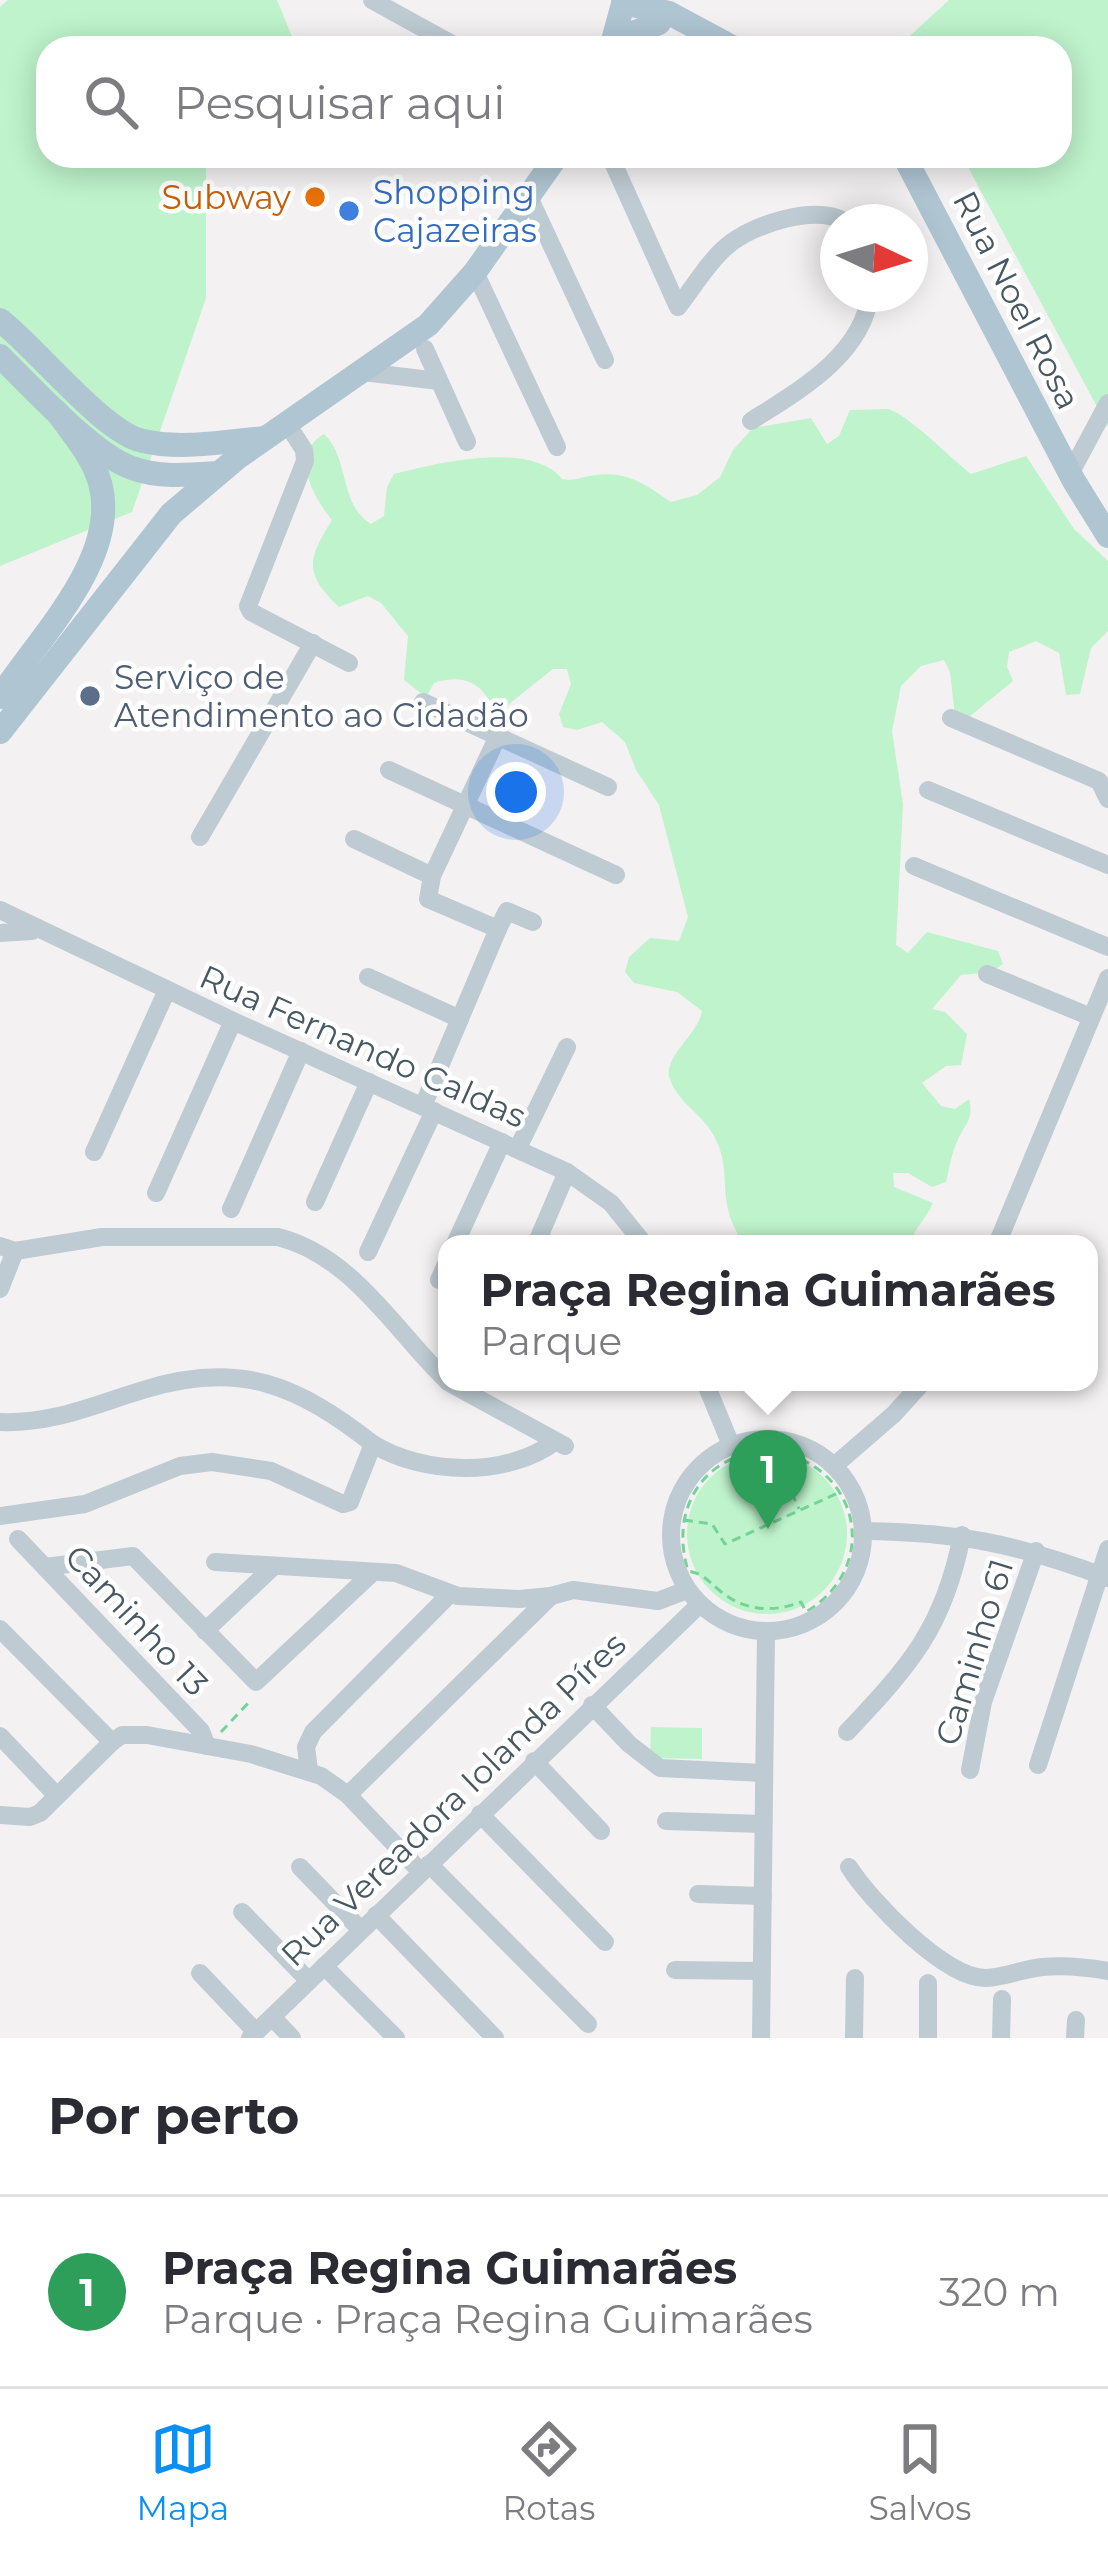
<!DOCTYPE html>
<html lang="pt">
<head>
<meta charset="utf-8">
<style>
  :root { --surface:#fff; --page:#f7f7f7; --text:#2b2b33; --muted:#7c7c81; --line:#e1e1e2; --accent:#0a8ff5 }
  body { margin:0; font-family:Montserrat,sans-serif; background:var(--page); color:var(--text) }
  .compass { position:absolute; left:820px; top:204px; width:108px; height:108px; border-radius:50%; background:var(--surface); box-shadow:0 6px 30px #0003; rotate:94deg }
  .you { position:absolute; left:516px; top:792px; width:42px; height:42px; margin:-30px; border:9px solid #fff; border-radius:50%; background:#1a73e8; box-shadow:0 0 0 18px #1a73e833 }
  .badge { display:grid; place-items:center; width:78px; height:78px; border-radius:50%; background:var(--accent); color:#fff; font-size:39px; font-weight:700 }
  .pin { position:absolute; translate:-50% -99px; filter:drop-shadow(0 3px 6px #0008) }
  .pin::after { content:''; position:absolute; top:63px; width:42px; height:36px; background:inherit; clip-path:polygon(0 0,100% 0,50% 100%) }
  .popup { position:absolute; left:438px; top:1235px; width:660px; height:156px; box-sizing:border-box; display:grid; place-content:center; border-radius:24px; background:var(--surface); filter:drop-shadow(0 3px 9px #0005); font-size:39px; white-space:nowrap; color:var(--muted) }
  .popup b { font-size:45px; color:var(--text) }
  .popup::after { content:''; position:absolute; left:50%; top:100%; margin-left:-24px; border:24px solid transparent; border-top-color:var(--surface) }
  .list { margin:0; padding:0; list-style:none }
  h2 { display:flex; justify-content:space-between; align-items:center; height:156px; margin:0; padding:0 48px; font-size:51px }
  h2 small { font-size:39px; font-weight:400; color:var(--muted) }
  .list li { display:grid; grid-template-columns:78px 1fr auto; gap:36px; align-items:center; box-sizing:border-box; height:192px; padding:0 48px; border-top:3px solid var(--line) }
  .list b { display:block; font-size:45px; white-space:nowrap }
  .list p { margin:0; font-size:39px; white-space:nowrap; color:var(--muted) }
  .list em { font-size:39px; font-style:normal; color:var(--muted) }
  .icon { flex:none; width:66px; height:66px; fill:none; stroke:currentColor; stroke-width:2; stroke-linecap:round; stroke-linejoin:round }
  .map { position:relative; flex:none; width:1108px; height:2038px; overflow:hidden }
  .search { position:absolute; background:var(--surface); box-shadow:0 6px 30px #0003; left:36px; right:36px; top:36px; height:132px; display:flex; align-items:center; gap:30px; box-sizing:border-box; padding:0 42px; border-radius:36px; color:var(--muted); font-size:45px }
  .sheet { height:348px; background:var(--surface) }
  nav { display:flex; justify-content:space-around; align-items:center; box-sizing:border-box; height:168px; border-top:3px solid var(--line); background:var(--surface); font-size:33px; color:var(--muted) }
  nav a { display:grid; justify-items:center; gap:6px }
  nav .on { color:var(--accent) }
  .map>svg:first-child { display:block }
</style>
</head>
<body>
<div class="map">
<svg width="1108" height="2038" viewBox="0 0 1108 2038">
  <rect width="100%" height="100%" fill="#f4f1f2"/>
  <!-- green -->
  <g fill="#bef3cb">
    <polygon points="8,0 277,0 293,39 285,48 48,48 48,156 206,156 206,298 132,512 0,566 0,7"/>
    <polygon points="949,0 1108,0 1108,427 962,156 1060,156 1060,48 905,48 902,43"/>
    <path d="M888,409C909,415 950,458 971,474L1026,456L1074,529L1108,561V631L1091,648L1080,694L1066,695L1059,653L1036,641L1009,652L1007,667L1013,681L969,717L955,716L950,672L944,660L921,666L901,686L892,731L903,804L896,945L908,953L927,932L998,951L1003,964L991,972L961,975L932,1009L945,1012L967,1034L961,1065L946,1066L922,1083L941,1106L955,1109L969,1099C975,1121 963,1125 956,1144C951,1156 949,1170 946,1182L932,1187L908,1173H893L894,1187L933,1203C926,1219 915,1227 910,1244H742C738,1233 730,1221 728,1209C722,1183 729,1164 714,1136C703,1114 675,1101 669,1076C665,1056 698,1034 702,1011L677,992L634,983L625,972L629,957L650,938L679,941L688,917L659,805L636,770L625,742L602,722L577,730L563,727L559,714L571,684L567,669H553L495,715C485,683 464,673 434,683L426,697L404,680L408,636L381,603L368,596L339,607C304,574 307,560 332,520C313,497 289,454 324,434C350,458 338,503 371,524L384,516L387,487L394,474C436,463 532,440 562,479C574,481 578,478 590,476C624,469 644,483 671,502L697,495L720,477L733,450L753,428L811,418L827,444L839,436L850,410Z"/>
    <circle cx="767" cy="1534" r="80"/>
    <polygon points="651,1727 702,1728 702,1759 650,1758"/>
  </g>
  <g fill="none" stroke-linecap="round" stroke-linejoin="round">
    <!-- path -->
    <g stroke="#72d597" stroke-width="3" stroke-dasharray="9 6" stroke-linecap="butt">
      <path d="M757,1451C853,1449 889,1562 806,1612L801,1602C773,1613 743,1611 719,1590C707,1580 704,1574 688,1571C671,1514 697,1462 757,1451Z"/>
      <polyline points="773,1452 799,1509"/>
      <polyline points="684,1520 712,1524 725,1544 838,1493"/>
      <polyline points="221,1732 251,1700"/>
    </g>
    <!-- minor -->
    <g stroke="#becbd2" stroke-width="18">
      <polyline points="372,0 459,48"/>
      <path d="M610,156L678,307C693,288 708,262 727,246C753,224 815,204 846,222"/>
      <polyline points="529,197 605,360"/>
      <polyline points="475,272 557,447"/>
      <polyline points="425,349 467,442"/>
      <polyline points="363,372 439,381"/>
      <path d="M751,421C798,391 863,355 870,294"/>
      <polyline points="288,425 304,450 305,461 248,606 251,612 349,663"/>
      <polyline points="1070,474 1108,403"/>
      <polyline points="423,702 608,787"/>
      <polyline points="951,718 1099,781 1108,799"/>
      <polyline points="498,736 432,876 428,899 498,929 507,911 533,922"/>
      <polyline points="389,770 616,875"/>
      <polyline points="928,790 1108,865"/>
      <polyline points="200,837 313,643"/>
      <polyline points="354,839 432,876"/>
      <polyline points="914,866 1108,947"/>
      <polyline points="0,910 233,1021 567,1172 611,1203 644,1244"/>
      <polyline points="0,933 32,931"/>
      <polyline points="987,974 1091,1017"/>
      <polyline points="368,977 460,1019"/>
      <polyline points="423,1106 498,929"/>
      <polyline points="518,1148 567,1047"/>
      <polyline points="94,1152 167,990"/>
      <polyline points="156,1193 233,1021"/>
      <polyline points="315,1202 369,1082"/>
      <polyline points="231,1209 301,1051"/>
      <polyline points="455,1244 502,1142"/>
      <polyline points="536,1244 567,1172"/>
      <polyline points="997,1244 1108,978"/>
      <path d="M0,1246L15,1251L102,1237H278C353,1256 395,1331 447,1381"/>
      <polyline points="368,1252 434,1111"/>
      <polyline points="439,1280 447,1262"/>
      <polyline points="0,1289 15,1251"/>
      <polyline points="448,1382 565,1446"/>
      <polyline points="705,1382 731,1445"/>
      <path d="M0,1422C53,1424 93,1405 143,1390C239,1360 296,1384 373,1444"/>
      <circle cx="767" cy="1535" r="96"/>
      <polyline points="834,1466 894,1414 923,1382"/>
      <path d="M0,1516L85,1504L180,1466L212,1462L271,1471L343,1504L350,1502L373,1444C423,1475 507,1478 556,1441"/>
      <path d="M863,1531C959,1532 1018,1544 1108,1578"/>
      <polyline points="18,1539 201,1731 207,1746"/>
      <polyline points="215,1562 396,1573 458,1596 519,1599 551,1596 573,1590 658,1601 687,1590"/>
      <polyline points="45,1567 133,1556 256,1682 371,1574"/>
      <polyline points="0,1629 112,1742"/>
      <polyline points="205,1631 273,1567"/>
      <polyline points="592,1705 629,1744 660,1768 763,1773"/>
      <path d="M847,1732C910,1665 944,1628 962,1535"/>
      <polyline points="0,1736 57,1796"/>
      <polyline points="534,1761 601,1831"/>
      <polyline points="1038,1765 1108,1549"/>
      <polyline points="309,1770 306,1747 313,1732 449,1595"/>
      <polyline points="970,1770 983,1702 1036,1551"/>
      <polyline points="348,1795 551,1596"/>
      <polyline points="480,1814 605,1942"/>
      <polyline points="0,1815 30,1817 40,1813 112,1742 122,1735 147,1735 251,1754 321,1776 348,1795 421,1872"/>
      <polyline points="666,1821 763,1824"/>
      <polyline points="429,1864 588,2024"/>
      <polyline points="300,1867 361,1930"/>
      <path d="M849,1867C870,1900 945,1979 986,1978C1005,1977 1023,1969 1042,1967C1064,1965 1086,1967 1108,1971"/>
      <polyline points="698,1894 763,1896"/>
      <polyline points="242,1912 309,1981"/>
      <polyline points="376,1915 495,2038"/>
      <polyline points="324,1966 396,2038"/>
      <polyline points="675,1970 761,1971"/>
      <polyline points="200,1973 256,2032"/>
      <polyline points="272,2017 292,2038"/>
      <polyline points="250,2038 699,1605"/>
      <polyline points="761,2038 766,1632"/>
      <polyline points="854,2038 855,1978"/>
      <polyline points="928,2038 928,1983"/>
      <polyline points="1001,2038 1002,1999"/>
      <polyline points="1075,2038 1076,2020"/>
    </g>
    <!-- major -->
    <g stroke="#afc5d2" stroke-width="24">
      <polyline points="623,3 669,13 734,48"/>
      <polyline points="611,48 624,0"/>
      <polyline points="617,48 633,33 659,23"/>
      <polyline points="904,156 1074,481 1108,536"/>
      <path d="M0,320C37,349 104,433 143,441C182,450 226,441 265,438"/>
      <path d="M0,356C32,387 92,454 132,468C158,478 190,475 218,473"/>
      <path d="M0,697C37,639 121,558 100,483C93,457 73,434 57,412"/>
      <polyline points="0,732 171,514 237,458 428,325 475,272 557,156"/>
    </g>
  </g>
  <!-- markers -->
  <circle fill="#e8710a" stroke="#fff" stroke-width="4.5" cx="315" cy="197" r="12"/>
  <circle fill="#3f7fe0" stroke="#fff" stroke-width="4.5" cx="349" cy="211" r="12"/>
  <circle fill="#5c6f8a" stroke="#fff" stroke-width="4.5" cx="90" cy="696" r="12"/>
  <g text-anchor="middle" dominant-baseline="central" stroke-width="9" stroke-linejoin="round" paint-order="stroke">
    <!-- shop labels -->
    <g font-size="33" fill="#366cbe" stroke="#fff" text-anchor="start">
      <text x="373" y="192">Shopping<tspan x="373" dy="38">Cajazeiras</tspan></text>
    </g>
    <!-- food labels -->
    <g font-size="33" fill="#c56008" stroke="#fff" text-anchor="end">
      <text x="291" y="197">Subway</text>
    </g>
    <!-- street labels -->
    <g font-size="33" fill="#475861" stroke="#fff">
      <text transform="translate(1017 300) rotate(63)">Rua Noel Rosa</text>
      <text transform="translate(363 1046) rotate(24)">Rua Fernando Caldas</text>
      <text transform="translate(137 1620) rotate(47)">Caminho 13</text>
      <text transform="translate(974 1652) rotate(-73)">Caminho 61</text>
      <text transform="translate(453 1799) rotate(-44)">Rua Vereadora Iolanda Píres</text>
    </g>
    <!-- service labels -->
    <g font-size="33" fill="#4e5e75" stroke="#fff" text-anchor="start">
      <text x="114" y="677">Serviço de<tspan x="114" dy="38">Atendimento ao Cidadão</tspan></text>
    </g>
  </g>
</svg>
<svg class="compass" viewBox="-18 -18 36 36"><path d="M0-13l5 13h-10z" fill="#e53935"/><path d="M0 13l5-13h-10z" fill="#7c7c81"/></svg>
<div class="you"></div>
<div class="pin badge" style="left:768px;top:1529px;background:#2e9e5b">1</div>
<div class="popup"><b>Praça Regina Guimarães</b>Parque</div>
<div class="search"><svg class="icon" aria-label="search" viewBox="0 0 24 24"><circle cx="10" cy="10" r="6"/><path d="M15 15l6 6"/></svg>Pesquisar aqui</div>
</div>
<section class="sheet">
<h2>Por perto<small></small></h2>
<ul class="list">
<li><span class="badge" style="background:#2e9e5b">1</span><div><b>Praça Regina Guimarães</b><p>Parque · Praça Regina Guimarães</p></div><em>320 m</em></li>
</ul>
</section>
<nav>
<a class="on"><svg class="icon" aria-label="map" viewBox="0 0 24 24"><path d="M3 6l6-2 6 2 6-2v14l-6 2-6-2-6 2zM9 4v14M15 6v14"/></svg>Mapa</a>
<a><svg class="icon" aria-label="directions" viewBox="0 0 24 24"><path d="M12 3l9 9-9 9-9-9zM9 14v-3h6M13 9l2 2-2 2"/></svg>Rotas</a>
<a><svg class="icon" aria-label="saved" viewBox="0 0 24 24"><path d="M7 4h10v16l-5-4-5 4z"/></svg>Salvos</a>
</nav>
</body>
</html>
